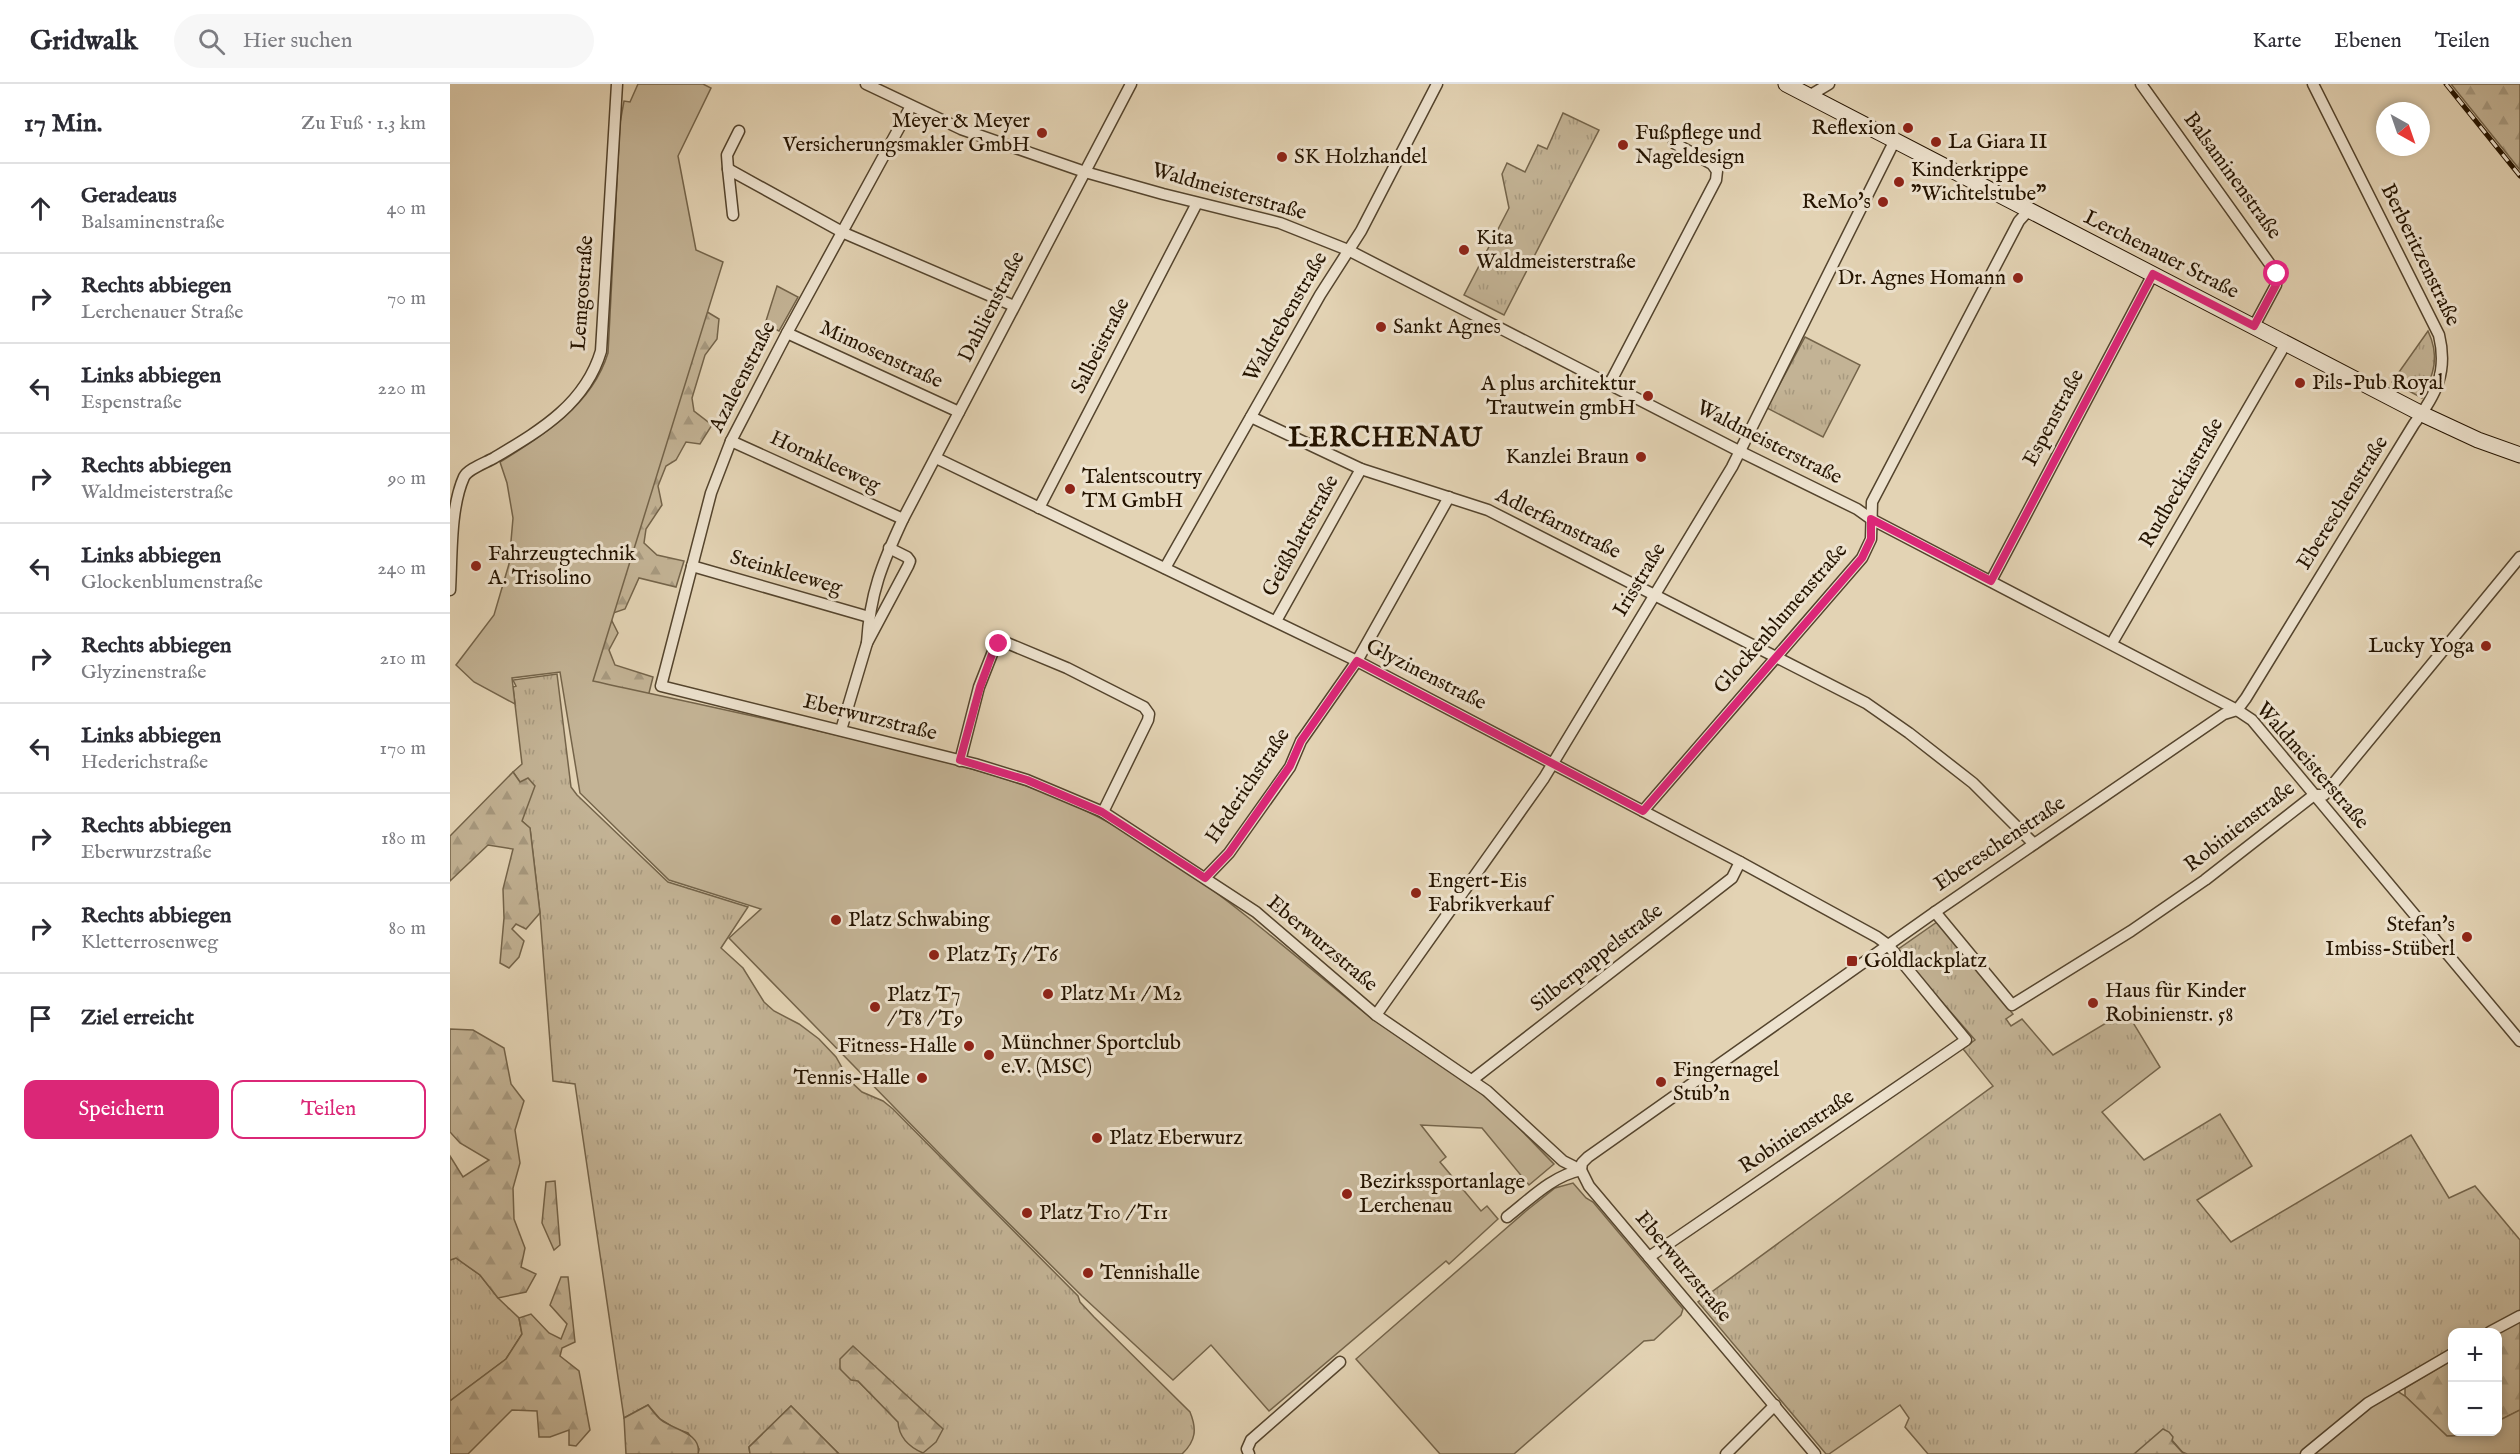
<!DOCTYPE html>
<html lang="de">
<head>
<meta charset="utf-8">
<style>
  :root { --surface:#fff; --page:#f7f7f7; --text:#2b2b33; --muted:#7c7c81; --line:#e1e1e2; --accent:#db2777 }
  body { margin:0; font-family:"IM FELL English",serif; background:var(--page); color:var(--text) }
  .controls { position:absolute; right:18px; bottom:18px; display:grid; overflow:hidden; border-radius:12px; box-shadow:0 3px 9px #0003 }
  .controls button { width:54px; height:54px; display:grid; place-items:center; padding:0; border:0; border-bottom:2px solid var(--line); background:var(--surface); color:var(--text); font:30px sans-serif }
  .compass { position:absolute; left:1926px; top:18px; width:54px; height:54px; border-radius:50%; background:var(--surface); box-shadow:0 3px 9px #0003; rotate:140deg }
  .stop { position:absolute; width:18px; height:18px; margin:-14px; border:4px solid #db2777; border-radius:50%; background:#fff }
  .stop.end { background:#db2777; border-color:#fff; box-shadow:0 2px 6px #0008 }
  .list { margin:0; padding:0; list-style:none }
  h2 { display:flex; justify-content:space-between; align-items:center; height:78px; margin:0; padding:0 24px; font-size:26px }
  h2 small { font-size:20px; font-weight:400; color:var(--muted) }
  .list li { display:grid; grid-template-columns:39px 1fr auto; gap:18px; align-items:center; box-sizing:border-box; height:90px; padding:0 24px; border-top:2px solid var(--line) }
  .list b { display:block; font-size:22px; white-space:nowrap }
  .list p { margin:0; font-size:20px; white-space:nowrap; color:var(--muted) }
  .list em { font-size:20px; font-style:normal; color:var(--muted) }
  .actions { display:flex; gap:12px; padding:18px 24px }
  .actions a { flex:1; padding:14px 0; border:2px solid var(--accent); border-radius:12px; text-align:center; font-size:21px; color:var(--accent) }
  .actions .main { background:var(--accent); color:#fff }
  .icon { flex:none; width:33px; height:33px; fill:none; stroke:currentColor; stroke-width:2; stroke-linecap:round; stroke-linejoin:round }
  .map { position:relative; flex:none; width:2070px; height:1370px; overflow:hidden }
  header { display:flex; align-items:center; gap:36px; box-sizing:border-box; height:84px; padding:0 30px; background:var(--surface); border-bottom:2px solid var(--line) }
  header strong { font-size:28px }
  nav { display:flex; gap:33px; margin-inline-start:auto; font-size:21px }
  .search { width:420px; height:54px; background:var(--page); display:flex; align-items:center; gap:15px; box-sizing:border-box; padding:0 21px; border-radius:33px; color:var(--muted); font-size:22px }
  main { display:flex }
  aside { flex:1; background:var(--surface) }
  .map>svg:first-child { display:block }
</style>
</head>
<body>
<header>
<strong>Gridwalk</strong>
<div class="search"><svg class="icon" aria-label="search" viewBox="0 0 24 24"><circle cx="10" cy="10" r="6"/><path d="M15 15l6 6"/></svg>Hier suchen</div>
<nav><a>Karte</a><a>Ebenen</a><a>Teilen</a></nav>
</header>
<main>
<aside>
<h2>17 Min.<small>Zu Fuß · 1.3 km</small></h2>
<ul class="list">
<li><svg class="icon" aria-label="ahead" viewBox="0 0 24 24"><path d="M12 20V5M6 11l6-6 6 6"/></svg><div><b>Geradeaus</b><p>Balsaminenstraße</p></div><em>40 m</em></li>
<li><svg class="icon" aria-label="right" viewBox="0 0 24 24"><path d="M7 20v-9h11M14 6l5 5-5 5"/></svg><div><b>Rechts abbiegen</b><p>Lerchenauer Straße</p></div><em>70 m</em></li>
<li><svg class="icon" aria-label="left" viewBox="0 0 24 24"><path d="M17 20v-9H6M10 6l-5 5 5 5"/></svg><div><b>Links abbiegen</b><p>Espenstraße</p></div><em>220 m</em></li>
<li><svg class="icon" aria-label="right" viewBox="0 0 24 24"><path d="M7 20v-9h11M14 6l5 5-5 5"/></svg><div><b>Rechts abbiegen</b><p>Waldmeisterstraße</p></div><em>90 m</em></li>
<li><svg class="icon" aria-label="left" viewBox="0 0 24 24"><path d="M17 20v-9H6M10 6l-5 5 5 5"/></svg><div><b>Links abbiegen</b><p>Glockenblumenstraße</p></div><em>240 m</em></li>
<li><svg class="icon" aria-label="right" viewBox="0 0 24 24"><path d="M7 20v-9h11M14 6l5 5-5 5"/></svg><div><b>Rechts abbiegen</b><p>Glyzinenstraße</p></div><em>210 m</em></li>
<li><svg class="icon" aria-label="left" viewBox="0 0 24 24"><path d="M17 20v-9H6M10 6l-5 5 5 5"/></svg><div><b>Links abbiegen</b><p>Hederichstraße</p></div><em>170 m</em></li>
<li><svg class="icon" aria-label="right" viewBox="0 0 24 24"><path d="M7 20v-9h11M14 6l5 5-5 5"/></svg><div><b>Rechts abbiegen</b><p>Eberwurzstraße</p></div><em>180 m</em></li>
<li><svg class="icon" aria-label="right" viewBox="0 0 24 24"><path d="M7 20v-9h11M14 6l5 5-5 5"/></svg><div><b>Rechts abbiegen</b><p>Kletterrosenweg</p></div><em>80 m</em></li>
<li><svg class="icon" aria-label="arrive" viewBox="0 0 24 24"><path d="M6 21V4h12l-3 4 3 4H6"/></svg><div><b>Ziel erreicht</b></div></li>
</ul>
<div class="actions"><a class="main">Speichern</a><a>Teilen</a></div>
</aside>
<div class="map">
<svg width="2070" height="1370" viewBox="0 0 2070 1370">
  <defs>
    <pattern id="grass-tufts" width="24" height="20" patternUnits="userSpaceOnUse" patternTransform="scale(1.5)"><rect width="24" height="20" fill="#c3b395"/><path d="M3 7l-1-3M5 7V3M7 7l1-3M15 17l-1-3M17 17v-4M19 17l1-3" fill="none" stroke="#a7997f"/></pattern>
    <pattern id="forest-firs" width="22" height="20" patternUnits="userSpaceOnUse" patternTransform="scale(1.5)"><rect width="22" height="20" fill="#c3b395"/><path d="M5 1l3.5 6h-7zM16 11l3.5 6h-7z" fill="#a7997f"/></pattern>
  </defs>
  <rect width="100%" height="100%" fill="#e3d3b4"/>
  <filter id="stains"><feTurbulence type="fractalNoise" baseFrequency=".00333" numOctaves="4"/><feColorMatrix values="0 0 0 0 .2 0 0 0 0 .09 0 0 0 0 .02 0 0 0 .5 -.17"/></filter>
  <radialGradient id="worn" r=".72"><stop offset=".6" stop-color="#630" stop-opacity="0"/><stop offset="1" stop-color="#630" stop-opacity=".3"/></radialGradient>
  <!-- grass -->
  <g fill="url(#grass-tufts)" stroke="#74644a" stroke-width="1.5" fill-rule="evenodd">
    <polygon points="1113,29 1149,46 1054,231 1014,211 1059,124 1052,90 1057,79 1075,88 1088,61 1097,65"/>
    <path d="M1978,247C1990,272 1984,290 1972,314L1942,298Z"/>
    <polygon points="1355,253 1410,281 1373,353 1317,324"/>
    <path d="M107,590L121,703L127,711L218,798L298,823L271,864L293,884L314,918L324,927L349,940L369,955L386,973L399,996L412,1008L433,1017L443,1025L628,1212L630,1218L644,1233L740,1328C747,1345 746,1357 732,1370H389L341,1322L299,1363L300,1370H248L249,1365L238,1349L226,1345L210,1335L198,1321L174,1334L125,1000L103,997L90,829L80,744L72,737L70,698L63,688L72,680L63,603L66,602L63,596ZM408,1297L486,1358L448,1338Z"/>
    <polygon points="1487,838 1563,930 1556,935 1561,942 1572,935 1603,971 1676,927 1710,983 1652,1028 1694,1076 1770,1030 1802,1082 1747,1116 1781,1158 1961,1051 1999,1114 2025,1102 2070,1156 2070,1229 2037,1248 2002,1248 2002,1269 1855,1370 1734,1370 1715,1348 1687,1370 1478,1370 1455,1343 1459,1334 1450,1321 1379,1370 1376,1370 1248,1218 1543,1002 1513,965 1525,956 1447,866"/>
    <polygon points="6,1174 30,1191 48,1214 69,1234 72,1250 56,1275 0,1317 0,1176"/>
  </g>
  <!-- forest -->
  <g fill="url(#forest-firs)" stroke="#74644a" stroke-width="1.5">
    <polygon points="2001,0 2070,0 2070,86"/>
    <polygon points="254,226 269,235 267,255 255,271 242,314 244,327 262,341 250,360 236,358 226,376 216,382 208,402 212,421 196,445 194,459 207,471 234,477 226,503 189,494 175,525 163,529 161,535 168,549 159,566 165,581 203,593 196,621 164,658 124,560"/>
    <polygon points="63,688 70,698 78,694 85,702 72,737 80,744 90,829 76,845 66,840 62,845 74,857 69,873 59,884 50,879 54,834 53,805 63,765 38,761 0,797 0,752"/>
    <polygon points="0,945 23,946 54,964 61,1000 74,1017 65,1046 70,1079 63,1104 64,1135 75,1164 71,1183 86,1190 76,1208 48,1214 30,1191 6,1174 0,1176 0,1072 13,1093 39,1076 10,1059 0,1048"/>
    <polygon points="105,1097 110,1161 104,1166 92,1139 96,1098"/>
    <polygon points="111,1193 118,1193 125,1258 112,1264 110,1272 129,1287 140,1346 126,1362 119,1361 119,1346 100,1353 89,1353 87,1327 62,1326 18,1370 0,1370 0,1317 56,1275 72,1250 69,1234 81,1230 99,1249 111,1255 117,1240 100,1221"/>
    <polygon points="2070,1236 2070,1326 2048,1337 2048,1249"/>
    <path d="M403,1262L493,1345L486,1358L473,1369C459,1363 449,1353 448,1338L408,1297L401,1296L390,1285V1275Z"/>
    <polygon points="2002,1276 2002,1348 2026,1348 2018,1352 1997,1352 1955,1312 1955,1304"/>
    <path d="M198,1321C202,1326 206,1332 211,1336C224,1346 252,1349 248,1370H176L174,1334Z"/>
    <polygon points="341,1322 389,1370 300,1370 299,1363"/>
    <polygon points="1713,1345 1719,1348 1723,1353 1722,1357 1732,1368 1737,1370 1684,1370"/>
  </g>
  <!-- green -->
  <g fill="#c3b395" stroke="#74644a" stroke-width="1.5">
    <path d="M188,0H253L261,4L228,72L246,166L273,178L143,597C242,619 341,639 439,664C491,676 543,689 593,708C718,756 816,850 919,932C957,961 1000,984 1037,1014C1061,1034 1082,1058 1104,1080L1079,1101L1032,1044L971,1041L996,1073L990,1078L1031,1127L1037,1122L1048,1135L999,1180L996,1177L819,1327L761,1261L723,1296L632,1212L525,1106L279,854L311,825L219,796L130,709L110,588L62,594L65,620L24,598L6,581L44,531L59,480L63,434L57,399L50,378C94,351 142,321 158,269L170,39L174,17L180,18Z"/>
    <polygon points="327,202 348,213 329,247 315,240"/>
    <polygon points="1123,1099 1136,1114 1143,1118 1233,1225 1231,1231 1204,1256 1194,1257 1064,1370 990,1370 906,1275 1076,1127 1105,1104"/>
    <path d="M1944,1305L1955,1312L1997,1352C2015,1352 2030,1348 2048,1348V1337L2070,1326V1370H1863Z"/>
  </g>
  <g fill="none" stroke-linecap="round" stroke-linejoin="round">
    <!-- street casing -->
    <g stroke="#54442d" stroke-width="13">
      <g id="street">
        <polyline points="416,0 511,45 635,88 713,110 830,139 898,166 1289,367 1407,425 1421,435 1787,626 1802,636 2070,957"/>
        <polyline points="1691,0 1827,190 1826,201 1804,242"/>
        <polyline points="1359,12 1379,0"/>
        <polyline points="461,22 337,249 281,357 261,409 211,602 525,680 577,696 653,728 806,828 926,931 1037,1007 1113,1077 1131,1086 1139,1102 1365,1370"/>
        <polyline points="278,85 277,71 289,47"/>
        <polyline points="283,131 278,85 394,149 564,222"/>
        <polyline points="337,249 509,328"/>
        <polyline points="1160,299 1266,96 1267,87 1262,80 1224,59"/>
        <polyline points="801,333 911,385 1038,426 1416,619 1459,649 1523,699 1584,760"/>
        <polyline points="281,357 453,435"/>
        <polyline points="486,374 907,577 1290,778 1427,853 1438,861 1516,956 1199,1173"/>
        <polyline points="589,424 747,119"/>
        <polyline points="242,482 419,533"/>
        <polyline points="715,484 870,211 911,147 987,0"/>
        <polyline points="1541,497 1703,190"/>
        <path d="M0,506C2,472 0,424 14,393C18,385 35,379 44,374C89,347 135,321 151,267L167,0"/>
        <polyline points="826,537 911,385"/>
        <path d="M417,559C420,509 432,480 453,435L681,0"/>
        <polyline points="1662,559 1836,259"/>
        <polyline points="391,646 417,559 458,482 460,477 457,473 439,464"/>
        <polyline points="510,677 529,603 544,565 549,560 557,559 617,584 694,623 699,630 698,636 653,728"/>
        <polyline points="1193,727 1412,474 1421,455 1422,418 1569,137 1579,126"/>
        <polyline points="755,794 779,769 840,683 851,657 907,577 999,413"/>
        <polyline points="1485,828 1562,921 1681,847 1755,796 1864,711 1874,711 2070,473"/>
        <polyline points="926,931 1094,694 1282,383 1445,56"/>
        <polyline points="1022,996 1282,794 1290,778"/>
        <path d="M1131,1086L1132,1079L1138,1073L1485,828L1774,630L1787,626L1796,614L1964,340C1986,311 1998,288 1989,251L1863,0"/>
        <path d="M1057,1133C1079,1116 1102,1092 1131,1086"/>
        <polyline points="2040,1248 2070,1232"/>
        <polyline points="799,1370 797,1365 801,1356 890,1278"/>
        <polyline points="1276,1370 1325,1321"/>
        <polyline points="1856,1370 1918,1319 2002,1270"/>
      </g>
    </g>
    <!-- secondary casing -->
    <g stroke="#251400" stroke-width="17">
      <polyline id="secondary" points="1336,0 1972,330 2028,356 2070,371"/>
    </g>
    <!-- street -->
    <use href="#street" stroke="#ede2ce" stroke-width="10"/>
    <!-- secondary -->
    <use href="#secondary" stroke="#ede2ce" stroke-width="15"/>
    <!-- rail casing -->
    <g stroke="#251400" stroke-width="5">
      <polyline id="rail" points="1996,0 2070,92"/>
    </g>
    <!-- rail -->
    <use href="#rail" stroke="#ede2ce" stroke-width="3" stroke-dasharray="9" stroke-linecap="butt"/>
  </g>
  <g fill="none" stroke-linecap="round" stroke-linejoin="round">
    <!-- route -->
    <polyline stroke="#db2777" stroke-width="8" points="549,560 544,565 530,603 510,676 577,696 652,728 755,794 779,769 840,682 851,657 907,577 1193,727 1412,474 1421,455 1421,435 1541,497 1703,190 1804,242 1826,201 1827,190"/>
  </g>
  <!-- markers -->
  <g fill="#8f2418" stroke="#ede2ce" stroke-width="2">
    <circle cx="1458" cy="44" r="6"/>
    <circle cx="592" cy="49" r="6"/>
    <circle cx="1486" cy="58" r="6"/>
    <circle cx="1173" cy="61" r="6"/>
    <circle cx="832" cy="73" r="6"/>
    <circle cx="1449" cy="98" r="6"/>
    <circle cx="1433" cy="118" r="6"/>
    <circle cx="1014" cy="166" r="6"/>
    <circle cx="1568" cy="194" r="6"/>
    <circle cx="931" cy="243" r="6"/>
    <circle cx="1850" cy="299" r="6"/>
    <circle cx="1198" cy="312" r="6"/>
    <circle cx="1191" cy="373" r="6"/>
    <circle cx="620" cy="405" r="6"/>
    <circle cx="26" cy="482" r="6"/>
    <circle cx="2036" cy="562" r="6"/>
    <circle cx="966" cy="809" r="6"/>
    <circle cx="386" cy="836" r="6"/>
    <circle cx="2017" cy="853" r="6"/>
    <circle cx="484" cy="871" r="6"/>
    <rect x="1396" y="871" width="12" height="12" rx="3"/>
    <circle cx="598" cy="910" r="6"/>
    <circle cx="1643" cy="919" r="6"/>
    <circle cx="425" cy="923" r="6"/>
    <circle cx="519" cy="962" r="6"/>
    <circle cx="539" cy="971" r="6"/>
    <circle cx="472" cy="994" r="6"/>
    <circle cx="1211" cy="998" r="6"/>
    <circle cx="647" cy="1054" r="6"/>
    <circle cx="897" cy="1110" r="6"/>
    <circle cx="577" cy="1129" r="6"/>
    <circle cx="638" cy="1189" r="6"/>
  </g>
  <g text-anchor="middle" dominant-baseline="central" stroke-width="6" stroke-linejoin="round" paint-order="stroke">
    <!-- poi labels -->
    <g font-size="21" fill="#251400" stroke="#ede2ce" text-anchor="start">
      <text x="580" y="37" text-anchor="end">Meyer &amp; Meyer<tspan x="580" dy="24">Versicherungsmakler GmbH</tspan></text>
      <text x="1446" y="44" text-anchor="end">Reflexion</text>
      <text x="1185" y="49">Fußpflege und<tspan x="1185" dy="24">Nageldesign</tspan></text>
      <text x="1498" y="58">La Giara II</text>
      <text x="844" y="73">SK Holzhandel</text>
      <text x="1461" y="86">Kinderkrippe<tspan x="1461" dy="24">"Wichtelstube"</tspan></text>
      <text x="1421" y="118" text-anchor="end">ReMo's</text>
      <text x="1026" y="154">Kita<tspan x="1026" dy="24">Waldmeisterstraße</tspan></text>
      <text x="1556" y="194" text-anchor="end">Dr. Agnes Homann</text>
      <text x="943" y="243">Sankt Agnes</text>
      <text x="1862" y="299">Pils-Pub Royal</text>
      <text x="1186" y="300" text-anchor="end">A plus architektur<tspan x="1186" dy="24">Trautwein gmbH</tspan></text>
      <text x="1179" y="373" text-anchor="end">Kanzlei Braun</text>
      <text x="632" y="393">Talentscoutry<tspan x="632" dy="24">TM GmbH</tspan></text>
      <text x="38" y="470">Fahrzeugtechnik<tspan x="38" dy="24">A. Trisolino</tspan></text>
      <text x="2024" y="562" text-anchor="end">Lucky Yoga</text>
      <text x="978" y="797">Engert-Eis<tspan x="978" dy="24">Fabrikverkauf</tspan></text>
      <text x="398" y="836">Platz Schwabing</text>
      <text x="2005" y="841" text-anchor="end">Stefan's<tspan x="2005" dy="24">Imbiss-Stüberl</tspan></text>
      <text x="496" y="871">Platz T5 / T6</text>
      <text x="1414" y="877">Goldlackplatz</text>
      <text x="1655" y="907">Haus für Kinder<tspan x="1655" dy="24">Robinienstr. 58</tspan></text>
      <text x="610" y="910">Platz M1 / M2</text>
      <text x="437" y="911">Platz T7<tspan x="437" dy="24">/ T8 / T9</tspan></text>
      <text x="551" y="959">Münchner Sportclub<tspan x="551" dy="24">e.V. (MSC)</tspan></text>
      <text x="507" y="962" text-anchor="end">Fitness-Halle</text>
      <text x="1223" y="986">Fingernagel<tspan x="1223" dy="24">Stub'n</tspan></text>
      <text x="460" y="994" text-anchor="end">Tennis-Halle</text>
      <text x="659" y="1054">Platz Eberwurz</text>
      <text x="909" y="1098">Bezirkssportanlage<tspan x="909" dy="24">Lerchenau</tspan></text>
      <text x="589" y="1129">Platz T10 / T11</text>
      <text x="650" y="1189">Tennishalle</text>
    </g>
    <!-- street labels -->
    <g font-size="21" fill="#251400" stroke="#ede2ce">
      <text transform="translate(1782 92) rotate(54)">Balsaminenstraße</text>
      <text transform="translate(779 108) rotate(16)">Waldmeisterstraße</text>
      <text transform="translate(1711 171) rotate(27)">Lerchenauer Straße</text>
      <text transform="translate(1970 171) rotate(64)">Berberitzenstraße</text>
      <text transform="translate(133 209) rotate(-86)">Lemgostraße</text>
      <text transform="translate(542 223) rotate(-63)">Dahlienstraße</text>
      <text transform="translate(836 233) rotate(-60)">Waldrebenstraße</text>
      <text transform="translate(651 262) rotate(-63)">Salbeistraße</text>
      <text transform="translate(431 271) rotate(25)">Mimosenstraße</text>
      <text transform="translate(293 293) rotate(-63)">Azaleenstraße</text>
      <text transform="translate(1604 334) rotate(-62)">Espenstraße</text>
      <text transform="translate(1319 359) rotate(27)">Waldmeisterstraße</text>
      <text transform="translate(375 378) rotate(25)">Hornkleeweg</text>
      <text transform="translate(1732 399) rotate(-60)">Rudbeckiastraße</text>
      <text transform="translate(1893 419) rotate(-58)">Ebereschenstraße</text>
      <text transform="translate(1108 440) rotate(26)">Adlerfarnstraße</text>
      <text transform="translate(851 452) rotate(-61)">Geißblattstraße</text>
      <text transform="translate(336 489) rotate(16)">Steinkleeweg</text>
      <text transform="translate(1190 496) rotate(-59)">Irisstraße</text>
      <text transform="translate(1331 535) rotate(-49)">Glockenblumenstraße</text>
      <text transform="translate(976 591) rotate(27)">Glyzinenstraße</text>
      <text transform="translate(420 634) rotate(14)">Eberwurzstraße</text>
      <text transform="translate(1862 682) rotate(49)">Waldmeisterstraße</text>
      <text transform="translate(798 702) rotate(-56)">Hederichstraße</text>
      <text transform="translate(1790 743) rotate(-38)">Robinienstraße</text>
      <text transform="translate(1550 760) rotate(-34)">Ebereschenstraße</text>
      <text transform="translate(872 860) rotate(40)">Eberwurzstraße</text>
      <text transform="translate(1147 874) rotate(-38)">Silberpappelstraße</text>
      <text transform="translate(1347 1048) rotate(-34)">Robinienstraße</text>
      <text transform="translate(1233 1183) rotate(50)">Eberwurzstraße</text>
    </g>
    <!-- district labels -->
    <g font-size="27" font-weight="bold" letter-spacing="1.5" fill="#251400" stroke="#ede2ce">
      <text x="936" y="355">LERCHENAU</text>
    </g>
  </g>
  <rect width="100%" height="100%" filter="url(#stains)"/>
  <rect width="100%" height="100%" fill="url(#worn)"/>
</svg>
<div class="controls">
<button>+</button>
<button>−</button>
</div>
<svg class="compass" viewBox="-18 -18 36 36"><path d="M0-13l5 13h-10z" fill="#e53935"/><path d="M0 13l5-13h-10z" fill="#7c7c81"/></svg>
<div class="stop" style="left:1827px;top:190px"></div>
<div class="stop end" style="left:549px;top:560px"></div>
</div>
</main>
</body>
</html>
